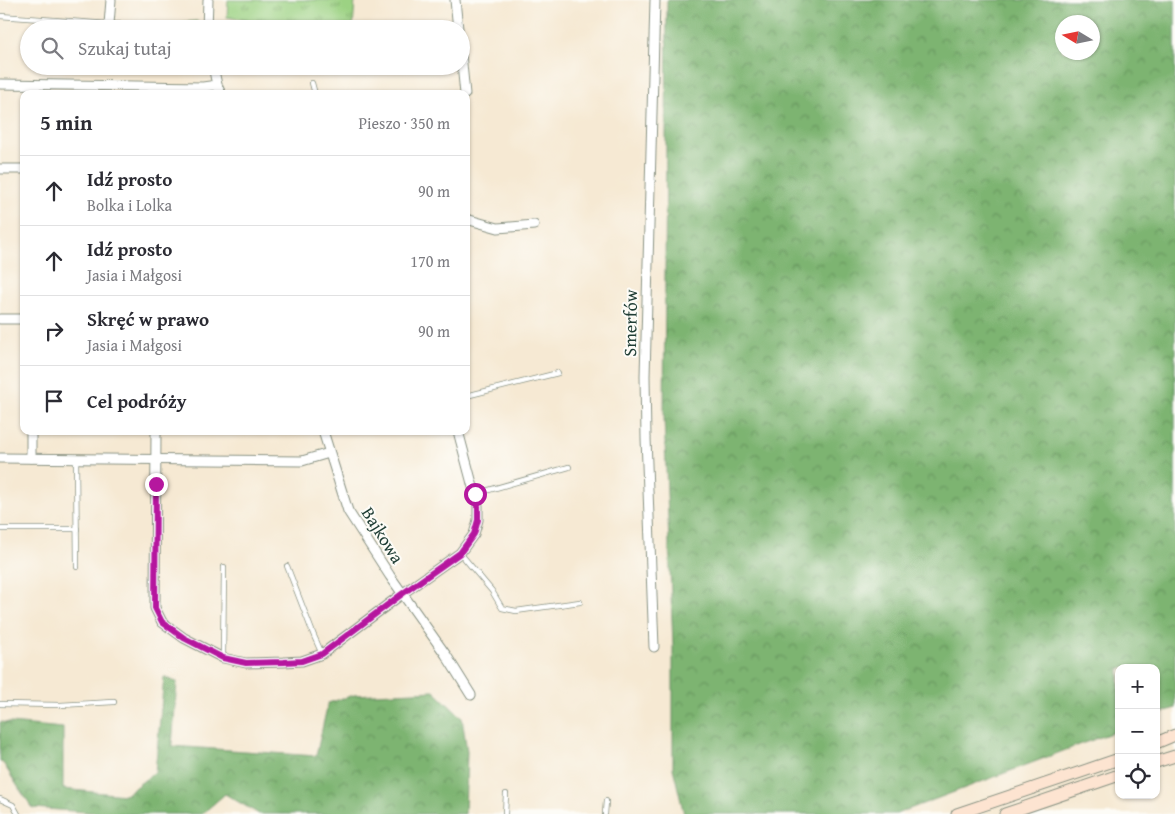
<!DOCTYPE html>
<html lang="pl">
<head>
<meta charset="utf-8">
<style>
  :root { --surface:#fff; --page:#f2f2f3; --text:#2b2b33; --muted:#7c7c81; --line:#e1e1e2 }
  body { margin:0; font-family:"Gentium Book Plus",serif; background:var(--page); color:var(--text) }
  .controls { position:absolute; right:15px; bottom:15px; display:grid; overflow:hidden; border-radius:10px; box-shadow:0 1px 4px #0004 }
  .controls button { width:45px; height:45px; display:grid; place-items:center; padding:0; border:0; border-bottom:1px solid var(--line); background:var(--surface); color:var(--text); font:25px sans-serif }
  .compass { position:absolute; left:1055px; top:15px; width:45px; height:45px; border-radius:50%; background:var(--surface); box-shadow:0 1px 4px #0004; rotate:280deg }
  .stop { position:absolute; width:15px; height:15px; margin:-11px; border:4px solid #b5179e; border-radius:50%; background:#fff }
  .stop.end { background:#b5179e; border-color:#fff; box-shadow:0 1px 5px #0008 }
  .list { margin:0; padding:0; list-style:none }
  h2 { display:flex; justify-content:space-between; align-items:center; height:65px; margin:0; padding:0 20px; font-size:21px }
  h2 small { font-size:16px; font-weight:400; color:var(--muted) }
  .list li { display:grid; grid-template-columns:32px 1fr auto; gap:15px; align-items:center; box-sizing:border-box; height:70px; padding:0 20px; border-top:1px solid var(--line) }
  .list b { display:block; font-size:19px; white-space:nowrap }
  .list p { margin:0; font-size:16px; white-space:nowrap; color:var(--muted) }
  .list em { font-size:16px; font-style:normal; color:var(--muted) }
  .icon { flex:none; width:28px; height:28px; fill:none; stroke:currentColor; stroke-width:2; stroke-linecap:round; stroke-linejoin:round }
  .map { position:relative; flex:none; width:1175px; height:814px; overflow:hidden }
  .search { position:absolute; background:var(--surface); box-shadow:0 1px 4px #0004; left:20px; top:20px; width:450px; height:55px; display:flex; align-items:center; gap:12px; box-sizing:border-box; padding:0 18px; border-radius:28px; color:var(--muted); font-size:19px }
  .panel { position:absolute; background:var(--surface); box-shadow:0 1px 4px #0004; left:20px; top:90px; width:450px; height:345px; border-radius:10px }
  .map>svg:first-child { display:block }
</style>
</head>
<body>
<div class="map">
<svg width="1175" height="814" viewBox="0 0 1175 814">
  <defs>
    <pattern id="grass-tufts" width="24" height="20" patternUnits="userSpaceOnUse" patternTransform="scale(1.25)"><rect width="24" height="20" fill="#9cd283"/><path d="M3 7l-1-3M5 7V3M7 7l1-3M15 17l-1-3M17 17v-4M19 17l1-3" fill="none" stroke="#7fac6c"/></pattern>
    <pattern id="forest-crowns" width="20" height="18" patternUnits="userSpaceOnUse" patternTransform="scale(1.25)"><rect width="20" height="18" fill="#7db471"/><path d="M2 6a3 3 0 1 1 6 0M12 15a3 3 0 1 1 6 0" fill="none" stroke="#66945e"/></pattern>
    <pattern id="park-dots" width="8" height="8" patternUnits="userSpaceOnUse" patternTransform="scale(1.25)"><rect width="8" height="8" fill="#9cd283"/><path d="M2 2h.1M6 6h.1" fill="none" stroke="#7fac6c" stroke-width="1.8" stroke-linecap="round"/></pattern>
  </defs>
  <rect width="100%" height="100%" fill="#fdfcf7"/>
  <filter id="ink" filterUnits="userSpaceOnUse"><feTurbulence type="fractalNoise" baseFrequency=".02" numOctaves="2"/><feDisplacementMap in="SourceGraphic" scale="10" xChannelSelector="R" yChannelSelector="G"/><feConvolveMatrix kernelMatrix="1 2 1 2 8 2 1 2 1" color-interpolation-filters="sRGB"/></filter>
  <filter id="wash" filterUnits="userSpaceOnUse"><feTurbulence type="fractalNoise" baseFrequency=".0096" numOctaves="4" result="noise"/><feDisplacementMap in="SourceGraphic" scale="20" xChannelSelector="R" yChannelSelector="G"/><feGaussianBlur stdDeviation="1.12" result="paint"/><feColorMatrix in="noise" values="0 0 0 0 0 0 0 0 0 0 0 0 0 0 0 0 0 1.4 0 .05"/><feComposite in="paint" operator="in"/></filter>
  <g filter="url(#wash)">
    <rect width="100%" height="100%" fill="#f6e9d3"/>
    <!-- grass -->
    <polygon fill="url(#grass-tufts)" stroke="#5e885c" points="228,0 355,0 353,29 302,29 227,17"/>
    <!-- forest -->
    <g fill="url(#forest-crowns)" stroke="#4e7852" fill-rule="evenodd">
      <path d="M667,0H1175V708L1156,715V668H1119V730L896,814H684L673,768V646L664,417ZM1062,22H1092V52H1062Z"/>
      <polygon points="164,677 177,682 172,746 316,756 328,703 354,695 434,691 462,718 467,751 465,814 259,814 225,794 202,814 112,814 33,808 20,790 3,763 0,762 0,722 63,728 63,789 125,795 155,772"/>
    </g>
    <!-- park -->
    <polygon fill="url(#park-dots)" stroke="#5e885c" points="197,21 198,29 184,29 184,22"/>
  </g>
  <g filter="url(#ink)">
    <g fill="none" stroke-linecap="round" stroke-linejoin="round">
      <!-- service casing -->
      <g stroke="#8a9384" stroke-width="6">
        <g id="service">
          <polyline points="0,16 109,24 159,26 170,29"/>
          <polyline points="312,83 315,94"/>
          <polyline points="466,396 558,373"/>
          <polyline points="76,459 77,567"/>
          <polyline points="475,494 569,467"/>
          <polyline points="0,529 77,529"/>
          <polyline points="460,553 492,591 502,608 516,611 580,602"/>
          <polyline points="287,566 314,636 322,654"/>
          <polyline points="223,658 224,567"/>
          <polyline points="0,704 60,705 114,702"/>
          <polyline points="0,799 13,805 18,814"/>
          <polyline points="505,814 506,794"/>
          <polyline points="605,814 606,801"/>
        </g>
      </g>
      <!-- minor casing -->
      <g stroke="#8a9384" stroke-width="11">
        <g id="minor">
          <polyline points="455,0 458,29"/>
          <polyline points="109,24 111,0"/>
          <polyline points="207,29 208,0"/>
          <polyline points="461,54 465,94"/>
          <polyline points="213,66 217,85 221,94"/>
          <polyline points="0,84 203,87 217,85"/>
          <polyline points="0,169 24,169"/>
          <polyline points="466,219 498,228 534,225"/>
          <polyline points="0,319 24,319"/>
          <polyline points="31,431 31,458"/>
          <polyline points="156,431 155,608 162,622 184,638 223,658 246,663 284,662 302,661 322,654 402,594 460,553 474,534 478,520 478,506 458,431"/>
          <polyline points="323,431 348,511 390,576 446,655 471,695"/>
          <polyline points="0,458 302,461 329,453"/>
          <polyline points="654,647 646,438 645,376 655,0"/>
        </g>
      </g>
      <!-- secondary casing -->
      <g stroke="#8a9384" stroke-width="13">
        <g id="secondary">
          <polyline points="1156,743 1175,735"/>
          <polyline points="1156,762 1175,756"/>
          <polyline points="957,814 1119,759"/>
          <polyline points="1005,814 1119,775"/>
        </g>
      </g>
      <!-- service -->
      <use href="#service" stroke="#fff" stroke-width="4.5"/>
      <!-- minor -->
      <use href="#minor" stroke="#fff" stroke-width="9"/>
      <!-- secondary -->
      <use href="#secondary" stroke="#fde4d1" stroke-width="11"/>
    </g>
  </g>
  <g fill="none" stroke-linecap="round" stroke-linejoin="round" filter="url(#ink)">
    <!-- route -->
    <polyline stroke="#b5179e" stroke-width="6" points="156,484 155,608 162,622 184,638 223,658 246,663 284,662 302,661 322,654 402,594 460,553 474,534 478,520 478,506 475,494"/>
  </g>
  <g text-anchor="middle" dominant-baseline="central" stroke-width="4" stroke-linejoin="round" paint-order="stroke">
    <!-- street labels -->
    <g font-size="18" fill="#1f3d34" stroke="#fdfcf7">
      <text transform="translate(630 323) rotate(-89)">Smerfów</text>
      <text transform="translate(383 535) rotate(58)">Bajkowa</text>
    </g>
  </g>
</svg>
<div class="controls">
<button>+</button>
<button>−</button>
<button><svg class="icon" aria-label="locate" viewBox="0 0 24 24"><circle cx="12" cy="12" r="6"/><path d="M12 2v4M12 18v4M2 12h4M18 12h4"/></svg></button>
</div>
<svg class="compass" viewBox="-18 -18 36 36"><path d="M0-13l5 13h-10z" fill="#e53935"/><path d="M0 13l5-13h-10z" fill="#7c7c81"/></svg>
<div class="stop" style="left:475px;top:494px"></div>
<div class="stop end" style="left:156px;top:484px"></div>
<div class="search"><svg class="icon" aria-label="search" viewBox="0 0 24 24"><circle cx="10" cy="10" r="6"/><path d="M15 15l6 6"/></svg>Szukaj tutaj</div>
<section class="panel">
<h2>5 min<small>Pieszo · 350 m</small></h2>
<ul class="list">
<li><svg class="icon" aria-label="ahead" viewBox="0 0 24 24"><path d="M12 20V5M6 11l6-6 6 6"/></svg><div><b>Idź prosto</b><p>Bolka i Lolka</p></div><em>90 m</em></li>
<li><svg class="icon" aria-label="ahead" viewBox="0 0 24 24"><path d="M12 20V5M6 11l6-6 6 6"/></svg><div><b>Idź prosto</b><p>Jasia i Małgosi</p></div><em>170 m</em></li>
<li><svg class="icon" aria-label="right" viewBox="0 0 24 24"><path d="M7 20v-9h11M14 6l5 5-5 5"/></svg><div><b>Skręć w prawo</b><p>Jasia i Małgosi</p></div><em>90 m</em></li>
<li><svg class="icon" aria-label="arrive" viewBox="0 0 24 24"><path d="M6 21V4h12l-3 4 3 4H6"/></svg><div><b>Cel podróży</b></div></li>
</ul>
</section>
</div>
</body>
</html>
